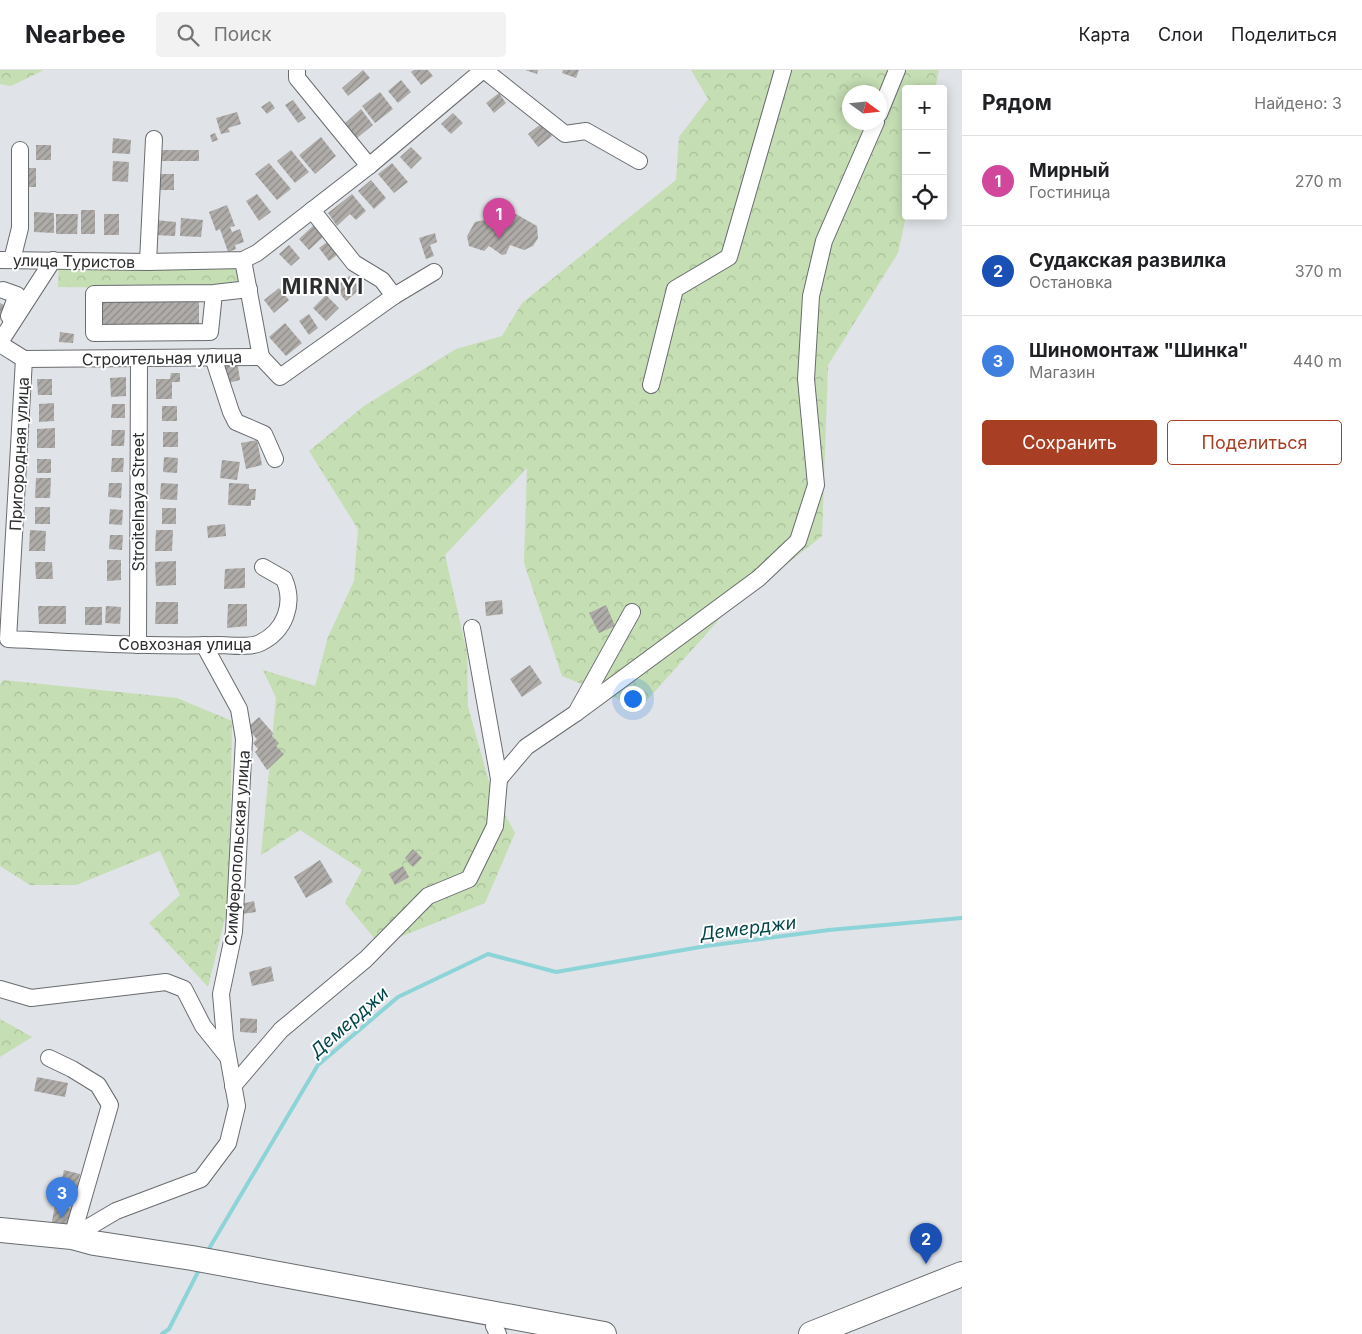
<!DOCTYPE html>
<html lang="ru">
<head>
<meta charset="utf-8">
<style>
  :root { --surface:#fff; --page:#f2f2f2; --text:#202124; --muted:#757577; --line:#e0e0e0; --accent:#a83f24 }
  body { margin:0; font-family:Inter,sans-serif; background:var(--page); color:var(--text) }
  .controls { position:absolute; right:15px; top:15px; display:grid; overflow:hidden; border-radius:5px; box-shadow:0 2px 12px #0003 }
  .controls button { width:45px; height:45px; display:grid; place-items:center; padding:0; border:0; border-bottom:1px solid var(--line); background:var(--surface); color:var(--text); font:25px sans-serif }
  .compass { position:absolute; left:842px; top:15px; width:45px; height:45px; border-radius:50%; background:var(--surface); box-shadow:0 2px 12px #0003; rotate:105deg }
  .you { position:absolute; left:632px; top:628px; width:18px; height:18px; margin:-12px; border:4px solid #fff; border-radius:50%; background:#1a73e8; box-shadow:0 0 0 8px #1a73e833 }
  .badge { display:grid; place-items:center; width:32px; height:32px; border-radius:50%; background:var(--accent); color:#fff; font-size:16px; font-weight:700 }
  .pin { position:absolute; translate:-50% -41px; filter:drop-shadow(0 1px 2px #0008) }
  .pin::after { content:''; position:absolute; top:26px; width:18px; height:15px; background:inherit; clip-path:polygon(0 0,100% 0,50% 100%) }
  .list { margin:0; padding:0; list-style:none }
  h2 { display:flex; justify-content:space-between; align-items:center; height:65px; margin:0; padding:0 20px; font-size:21px }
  h2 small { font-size:16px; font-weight:400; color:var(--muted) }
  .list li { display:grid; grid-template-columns:32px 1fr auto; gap:15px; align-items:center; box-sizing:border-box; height:90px; padding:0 20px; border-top:1px solid var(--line) }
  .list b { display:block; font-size:19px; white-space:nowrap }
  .list p { margin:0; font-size:16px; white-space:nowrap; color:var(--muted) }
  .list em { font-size:16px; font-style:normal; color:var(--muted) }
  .actions { display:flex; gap:10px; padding:15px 20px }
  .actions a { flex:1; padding:11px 0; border:1px solid var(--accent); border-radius:5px; text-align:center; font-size:18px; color:var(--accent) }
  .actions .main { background:var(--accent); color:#fff }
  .icon { flex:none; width:28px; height:28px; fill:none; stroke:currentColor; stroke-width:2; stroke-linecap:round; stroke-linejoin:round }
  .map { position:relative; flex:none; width:962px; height:1264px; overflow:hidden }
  header { display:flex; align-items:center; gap:30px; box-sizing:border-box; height:70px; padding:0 25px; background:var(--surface); border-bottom:1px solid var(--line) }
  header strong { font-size:24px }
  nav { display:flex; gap:28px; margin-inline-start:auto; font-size:18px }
  .search { width:350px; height:45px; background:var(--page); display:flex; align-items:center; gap:12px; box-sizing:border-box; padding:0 18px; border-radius:5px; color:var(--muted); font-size:19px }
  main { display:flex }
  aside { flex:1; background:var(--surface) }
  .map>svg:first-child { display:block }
</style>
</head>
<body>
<header>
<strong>Nearbee</strong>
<div class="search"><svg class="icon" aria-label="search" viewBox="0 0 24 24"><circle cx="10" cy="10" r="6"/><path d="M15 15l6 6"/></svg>Поиск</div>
<nav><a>Карта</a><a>Слои</a><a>Поделиться</a></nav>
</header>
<main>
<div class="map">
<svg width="962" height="1264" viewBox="0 0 962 1264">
  <defs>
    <pattern id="forest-crowns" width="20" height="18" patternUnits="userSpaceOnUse" patternTransform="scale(1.25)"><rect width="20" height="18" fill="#c5deb3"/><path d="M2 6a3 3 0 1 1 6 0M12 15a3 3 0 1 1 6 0" fill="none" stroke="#a9bf9a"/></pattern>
    <pattern id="building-hatch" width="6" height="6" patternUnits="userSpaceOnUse" patternTransform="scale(1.25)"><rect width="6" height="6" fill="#aeaba8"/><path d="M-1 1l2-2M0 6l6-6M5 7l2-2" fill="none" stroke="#8e8c89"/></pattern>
  </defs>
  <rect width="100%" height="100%" fill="#e0e3e7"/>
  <!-- forest -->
  <g fill="url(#forest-crowns)" fill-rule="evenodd">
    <polygon points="0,0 44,0 11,16 0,14"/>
    <path d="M691,0H939L935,19H906V146L898,183L828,295L822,466L725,543L640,638L562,606L524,493L527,398L445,485L467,583L468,637L491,719L515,763L485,833L380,875L345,833L362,800L300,760L261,785L276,628L263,600L315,616L328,567L354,511L358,459L309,381L364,336L456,279L502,266L522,233L676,110L679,67L708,29ZM849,22H879V52H849Z"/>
    <polygon points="59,193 235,196 240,219 58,217"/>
    <polygon points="3,610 177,628 232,651 229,832 208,917 149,853 180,825 160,781 76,815 30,815 0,796 0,614"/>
    <polygon points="0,949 32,967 0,987"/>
  </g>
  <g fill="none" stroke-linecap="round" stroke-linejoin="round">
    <!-- stream -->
    <g stroke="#8dd4d8" stroke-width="4">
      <polyline points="207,1182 318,995 398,927 488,884 556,902 706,876 829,860 962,848"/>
      <polyline points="162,1264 169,1259 200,1198"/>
    </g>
  </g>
  <!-- building -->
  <g fill="url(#building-hatch)">
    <polygon points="363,0 370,8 348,26 342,18"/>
    <polygon points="414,0 428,0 433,6 421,15 411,2"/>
    <polygon points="525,0 538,0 537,4"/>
    <polygon points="563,0 579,0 576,8 562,3"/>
    <polygon points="401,10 411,22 398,33 388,21"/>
    <polygon points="380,22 393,39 375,53 362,36"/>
    <polygon points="499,23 506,33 494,43 486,33"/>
    <polygon points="293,30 306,48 298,53 285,35"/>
    <polygon points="270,31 275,38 267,44 261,37"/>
    <polygon points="361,39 373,55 357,68 345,53"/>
    <polygon points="237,42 241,54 228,58 230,62 221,64 216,48"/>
    <polygon points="453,43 463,53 451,64 441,54"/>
    <polygon points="542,53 552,66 538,77 528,64"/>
    <polygon points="215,63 218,70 212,72 210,65"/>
    <polygon points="321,67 336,86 315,104 299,85"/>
    <polygon points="113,68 131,70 130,84 112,83"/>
    <rect x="36" y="75" width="15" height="15"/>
    <polygon points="411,77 422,88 411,99 400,87"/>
    <rect x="158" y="80" width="41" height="11"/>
    <polygon points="291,80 309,102 295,113 277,91"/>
    <polygon points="113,91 129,92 128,112 112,111"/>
    <polygon points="269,93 291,119 277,130 255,104"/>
    <polygon points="392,93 408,112 394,123 378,104"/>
    <rect x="29" y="98" width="7" height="19"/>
    <rect x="157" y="104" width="17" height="16"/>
    <polygon points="371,110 386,128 374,139 358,121"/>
    <polygon points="257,124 271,142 259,151 246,131"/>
    <polygon points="352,124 366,141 356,150 350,144 337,156 328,143"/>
    <polygon points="227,135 235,156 230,157 232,162 240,159 244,172 235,175 236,179 228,182 220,159 216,161 209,142"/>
    <rect x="81" y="140" width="14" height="24"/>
    <polygon points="34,142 54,143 54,163 34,162"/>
    <polygon points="505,143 516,144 537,156 538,168 533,176 524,180 510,175 506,184 502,185 489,176 484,181 469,176 467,166 475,152 489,149 497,151"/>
    <polygon points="56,144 78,144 77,164 56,164"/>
    <rect x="104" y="144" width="15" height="21"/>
    <polygon points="181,148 203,150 201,167 180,166"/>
    <polygon points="155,150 176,152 175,166 154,165"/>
    <polygon points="314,155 324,166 309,180 299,169"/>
    <polygon points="435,163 437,172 430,175 434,186 426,189 419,168"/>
    <polygon points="327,172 337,185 329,191 319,178"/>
    <polygon points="289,175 300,188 291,196 279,184"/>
    <polygon points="350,206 360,219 346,231 335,217"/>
    <polygon points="279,218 289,230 274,243 264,230"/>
    <polygon points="326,225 339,238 326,251 313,238"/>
    <polygon points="100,228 199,228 199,256 100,257"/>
    <polygon points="0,233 6,236 0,245"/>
    <polygon points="309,244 318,258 309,265 299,251"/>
    <polygon points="285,253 302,273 286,286 269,267"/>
    <polygon points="60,262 74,264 73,273 59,272"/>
    <polygon points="237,290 240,310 224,314 220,293"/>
    <polygon points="171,303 180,303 180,312 172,312 172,329 156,329 156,309 170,309"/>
    <polygon points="126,307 126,326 111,327 110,308"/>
    <polygon points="37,309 52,309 52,325 38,325"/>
    <polygon points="54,333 54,351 39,352 39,334"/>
    <polygon points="112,334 125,334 125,348 111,348"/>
    <rect x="162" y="336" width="15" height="15"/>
    <polygon points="55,358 55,378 37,378 37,359"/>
    <polygon points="112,360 125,360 124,376 111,376"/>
    <rect x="163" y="362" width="15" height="15"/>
    <polygon points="257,370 262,395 246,399 241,373"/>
    <polygon points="164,387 178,388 177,403 163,402"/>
    <polygon points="112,388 124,388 123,402 111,402"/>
    <rect x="37" y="389" width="14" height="14"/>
    <polygon points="222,390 240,392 237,410 220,408"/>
    <polygon points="36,408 51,408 50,428 35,428"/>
    <polygon points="109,413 122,413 121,428 108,427"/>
    <polygon points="161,413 178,414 177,430 160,429"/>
    <polygon points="229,413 249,414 249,419 256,419 255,430 251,430 251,436 228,435"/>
    <rect x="35" y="437" width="15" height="17"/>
    <rect x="162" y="438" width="14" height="16"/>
    <polygon points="110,439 123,440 122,455 109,454"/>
    <polygon points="225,454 226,466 208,468 207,456"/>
    <polygon points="30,460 46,461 45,481 29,481"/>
    <polygon points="156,460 173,460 172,481 155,481"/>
    <polygon points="110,465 123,465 122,480 109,479"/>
    <polygon points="107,490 121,490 121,510 107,511"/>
    <polygon points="176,491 176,515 156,516 155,492"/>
    <polygon points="35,492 52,492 53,509 36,509"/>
    <polygon points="245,498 245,518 224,519 225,499"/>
    <polygon points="502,530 503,544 486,546 485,532"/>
    <polygon points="156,532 178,532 178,554 155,554"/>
    <polygon points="228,534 247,534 247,556 227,558"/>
    <polygon points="606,535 615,556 599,563 589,543"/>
    <polygon points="38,536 66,536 66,554 39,554"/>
    <polygon points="106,536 121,537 120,554 105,553"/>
    <rect x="85" y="537" width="17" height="18"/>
    <polygon points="530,595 542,613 522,627 510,609"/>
    <polygon points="259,647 273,663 272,666 279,673 276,676 284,684 267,700 255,682 258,679 253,673 257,669 247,658"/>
    <polygon points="413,779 422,788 413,797 405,788"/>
    <polygon points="320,790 333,812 306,828 294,807"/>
    <polygon points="403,796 409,807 395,815 389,804"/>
    <polygon points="254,831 256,842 242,844 241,834"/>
    <polygon points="271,896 274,911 252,916 249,902"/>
    <polygon points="240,948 257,949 257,963 240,962"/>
    <polygon points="37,1007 68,1013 65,1027 34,1021"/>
    <polygon points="64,1100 80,1104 74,1133 57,1129"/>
    <polygon points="55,1136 72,1139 68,1159 51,1156"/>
  </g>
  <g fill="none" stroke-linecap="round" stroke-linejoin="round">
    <!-- minor casing -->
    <g stroke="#696c6f" stroke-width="18">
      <g id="minor">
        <polyline points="297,0 297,8 369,96"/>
        <polyline points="484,0 565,64 586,61 639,91"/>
        <polyline points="879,44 897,0"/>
        <polyline points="312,140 354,193 382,210 394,226"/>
        <polyline points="0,190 148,192 243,190 257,183 369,96 483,0"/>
        <polyline points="12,190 20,158 20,80"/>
        <polyline points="148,192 154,69"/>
        <polyline points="3,220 17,225 9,246"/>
        <polyline points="214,223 210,262 94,263 94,224 214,223 249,219"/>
        <polyline points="0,272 53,190"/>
        <polyline points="0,274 24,289 261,287 243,190"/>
        <polyline points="213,287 231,342 236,352 264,364 275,389"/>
        <polyline points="261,287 280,307 394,226 434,202"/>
        <path d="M24,289L8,569C78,572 149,577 219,575C230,575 250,578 260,573C285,561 295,534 284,509L263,497"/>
        <polyline points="651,315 675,219 729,187 783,0"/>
        <polyline points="138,575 139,288"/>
        <polyline points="576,643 759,508 798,471 816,415 806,309 811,226 824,171 876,52"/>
        <polyline points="499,709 526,677 576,643 632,542"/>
        <polyline points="0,919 31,928 166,912 184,919 203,956 227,986"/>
        <polyline points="49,988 72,999 98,1015 110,1035 72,1167"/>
        <polyline points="233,1016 281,960 366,889 428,826 469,809 495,756 499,709 472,558"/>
        <polyline points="72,1167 116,1141 201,1109 228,1073 237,1036 225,969 221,924 234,862 244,669 239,639 204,575"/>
        <polyline points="494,1256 498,1264"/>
      </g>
    </g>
    <!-- highway casing -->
    <g stroke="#696c6f" stroke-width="26">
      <g id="highway">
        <polyline points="0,1160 72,1167 94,1173 192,1188 604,1264"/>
        <polyline points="811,1264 962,1204"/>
      </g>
    </g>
    <!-- minor -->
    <use href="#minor" stroke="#fff" stroke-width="16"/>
    <!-- highway -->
    <use href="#highway" stroke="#fff" stroke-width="24"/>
  </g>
  <g text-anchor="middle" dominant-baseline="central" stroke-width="4" stroke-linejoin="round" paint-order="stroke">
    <!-- street labels -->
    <g font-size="16" fill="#2c2d2e" stroke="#fff">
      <text transform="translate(74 191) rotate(1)">улица Туристов</text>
      <text transform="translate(162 288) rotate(-1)">Строительная улица</text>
      <text transform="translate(19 384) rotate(-87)">Пригородная улица</text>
      <text transform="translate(138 432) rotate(-90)">Stroitelnaya Street</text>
      <text x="185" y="574">Совхозная улица</text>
      <text transform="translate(237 778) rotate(-86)">Симферопольская улица</text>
    </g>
    <!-- water labels -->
    <g font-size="18" font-style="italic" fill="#02474a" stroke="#fff">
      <text transform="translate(748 858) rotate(-7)">Демерджи</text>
      <text transform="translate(349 952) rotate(-41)">Демерджи</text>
    </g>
    <!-- district labels -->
    <g font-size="21" font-weight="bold" letter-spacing="1" fill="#2c2d2e" stroke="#fff">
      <text x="323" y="216">MIRNYI</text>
    </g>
  </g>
</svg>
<div class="controls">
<button>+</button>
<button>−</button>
<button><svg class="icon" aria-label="locate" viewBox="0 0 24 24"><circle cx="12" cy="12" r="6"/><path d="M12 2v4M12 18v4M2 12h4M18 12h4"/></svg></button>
</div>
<svg class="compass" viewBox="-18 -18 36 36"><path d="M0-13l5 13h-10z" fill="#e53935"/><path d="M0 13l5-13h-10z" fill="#757577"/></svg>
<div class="you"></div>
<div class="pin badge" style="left:499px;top:169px;background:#d1479c">1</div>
<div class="pin badge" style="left:926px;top:1194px;background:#1a4fb4">2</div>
<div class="pin badge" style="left:62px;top:1148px;background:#3f7fe0">3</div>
</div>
<aside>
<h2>Рядом<small>Найдено: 3</small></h2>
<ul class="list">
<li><span class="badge" style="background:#d1479c">1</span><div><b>Мирный</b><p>Гостиница</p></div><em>270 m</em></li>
<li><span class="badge" style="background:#1a4fb4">2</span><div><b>Судакская развилка</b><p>Остановка</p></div><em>370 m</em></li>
<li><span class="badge" style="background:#3f7fe0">3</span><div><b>Шиномонтаж &quot;Шинка&quot;</b><p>Магазин</p></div><em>440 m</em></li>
</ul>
<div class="actions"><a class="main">Сохранить</a><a>Поделиться</a></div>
</aside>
</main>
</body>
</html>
